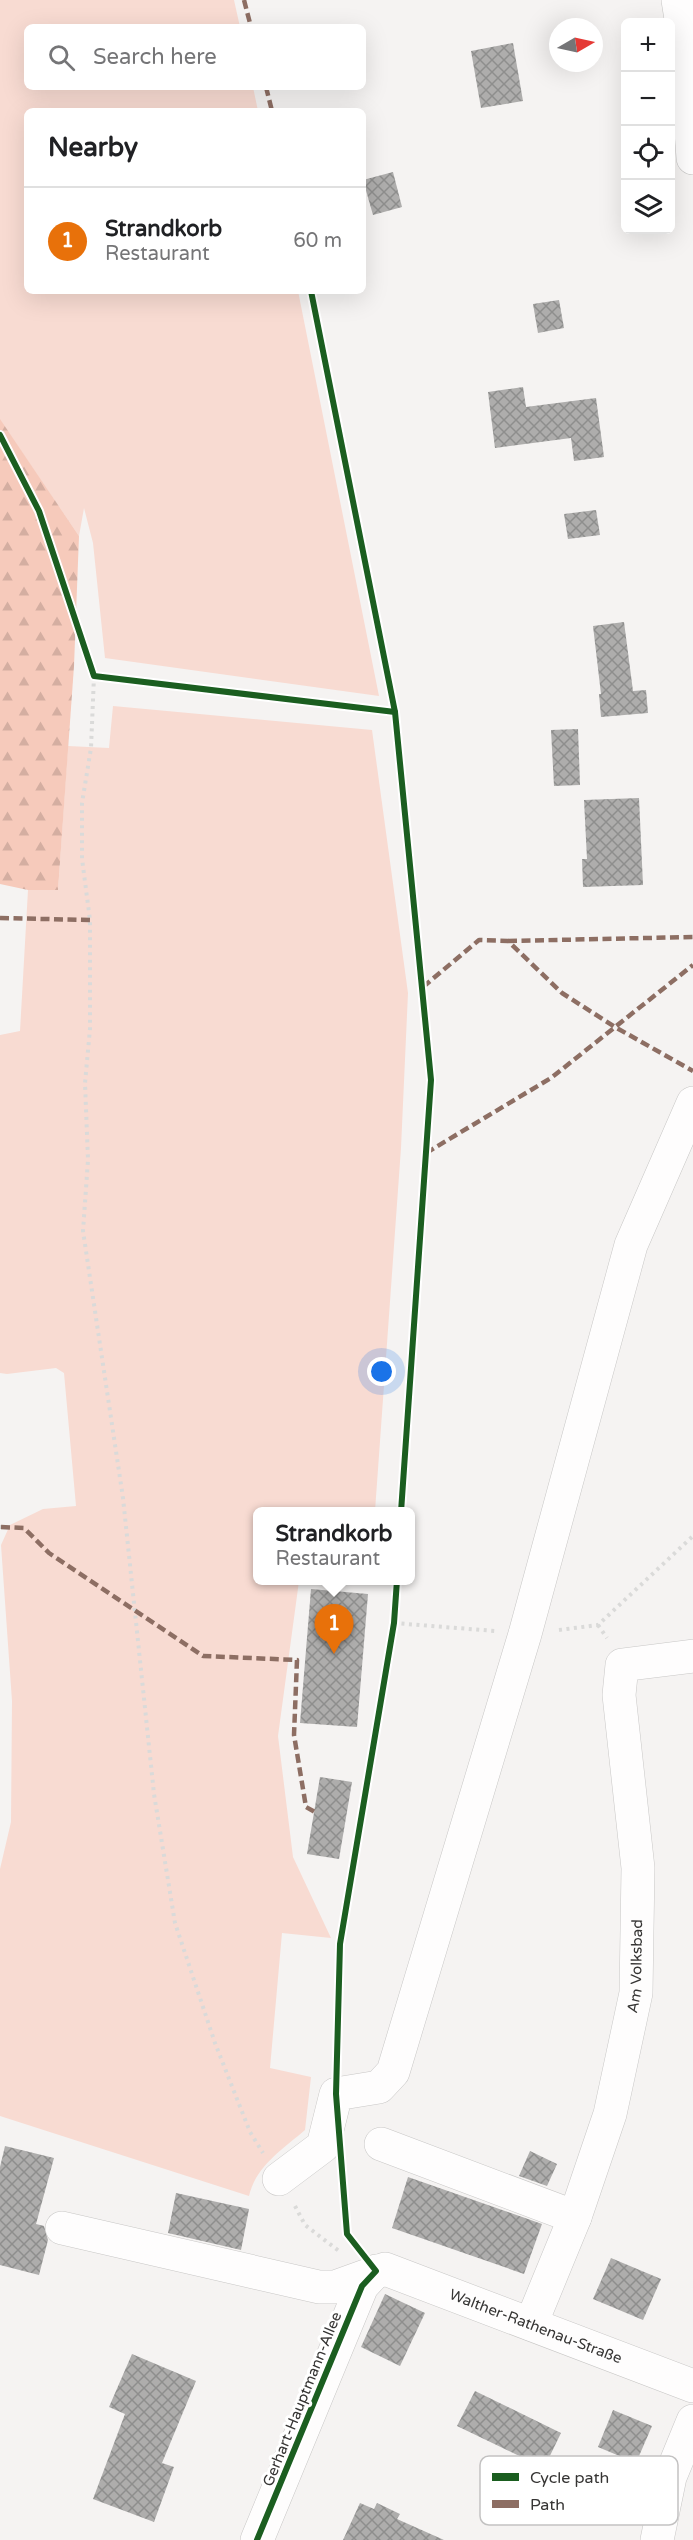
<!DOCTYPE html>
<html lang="en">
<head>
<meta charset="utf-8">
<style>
  :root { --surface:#fff; --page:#f2f2f2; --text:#202124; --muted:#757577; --line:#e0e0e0; --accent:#0b8043 }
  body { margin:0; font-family:"Varela Round",sans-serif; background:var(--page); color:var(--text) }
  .controls { position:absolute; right:18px; top:18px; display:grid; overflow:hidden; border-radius:9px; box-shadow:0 6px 24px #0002 }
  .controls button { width:54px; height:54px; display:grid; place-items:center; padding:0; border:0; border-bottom:2px solid var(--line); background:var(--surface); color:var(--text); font:30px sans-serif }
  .compass { position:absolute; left:549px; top:18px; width:54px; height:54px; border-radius:50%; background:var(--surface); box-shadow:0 6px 24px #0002; rotate:81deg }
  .you { position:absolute; left:382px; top:1372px; width:21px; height:21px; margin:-15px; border:4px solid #fff; border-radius:50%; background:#1a73e8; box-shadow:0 0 0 9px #1a73e833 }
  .badge { display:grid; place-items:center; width:39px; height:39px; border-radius:50%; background:var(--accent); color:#fff; font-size:20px; font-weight:700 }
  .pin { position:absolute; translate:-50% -50px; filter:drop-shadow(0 2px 3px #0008) }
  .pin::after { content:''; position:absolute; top:32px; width:21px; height:18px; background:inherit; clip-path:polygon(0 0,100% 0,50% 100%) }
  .popup { position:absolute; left:253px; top:1507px; width:162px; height:78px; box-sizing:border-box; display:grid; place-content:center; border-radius:9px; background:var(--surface); filter:drop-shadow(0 2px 4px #0005); font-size:20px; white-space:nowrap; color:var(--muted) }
  .popup b { font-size:22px; color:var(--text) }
  .popup::after { content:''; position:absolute; left:50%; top:100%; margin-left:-12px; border:12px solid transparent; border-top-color:var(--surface) }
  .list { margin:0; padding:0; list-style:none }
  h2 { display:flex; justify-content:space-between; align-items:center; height:78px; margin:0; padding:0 24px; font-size:26px }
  h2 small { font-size:20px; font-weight:400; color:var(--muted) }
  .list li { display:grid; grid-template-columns:39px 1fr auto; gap:18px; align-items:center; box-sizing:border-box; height:108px; padding:0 24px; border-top:2px solid var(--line) }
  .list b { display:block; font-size:22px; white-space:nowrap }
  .list p { margin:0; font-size:20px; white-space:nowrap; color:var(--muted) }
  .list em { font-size:20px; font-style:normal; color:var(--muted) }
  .icon { flex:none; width:33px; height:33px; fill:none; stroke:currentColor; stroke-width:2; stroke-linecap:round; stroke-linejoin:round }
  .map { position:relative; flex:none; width:693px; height:2540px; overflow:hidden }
  .search { position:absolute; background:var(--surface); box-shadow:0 6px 24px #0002; left:24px; top:24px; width:342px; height:66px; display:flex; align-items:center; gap:15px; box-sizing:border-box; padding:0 21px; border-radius:9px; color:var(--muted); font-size:22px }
  .panel { position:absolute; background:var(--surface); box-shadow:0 6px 24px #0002; left:24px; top:108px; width:342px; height:186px; border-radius:9px }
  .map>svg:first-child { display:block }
</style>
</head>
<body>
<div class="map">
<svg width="693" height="2540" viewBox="0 0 693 2540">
  <defs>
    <pattern id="forest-firs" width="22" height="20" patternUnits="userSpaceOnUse" patternTransform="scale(1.5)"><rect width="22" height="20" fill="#f6cabb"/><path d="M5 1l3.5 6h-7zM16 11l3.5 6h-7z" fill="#d4aea1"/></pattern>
    <pattern id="building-cross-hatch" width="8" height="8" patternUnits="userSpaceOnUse" patternTransform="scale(1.5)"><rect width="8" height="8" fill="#aeadac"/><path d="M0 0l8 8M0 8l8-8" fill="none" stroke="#8e8e8d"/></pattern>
  </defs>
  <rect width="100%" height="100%" fill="#f5f3f2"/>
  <!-- green -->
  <g fill="#f8dbd2">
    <polygon points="0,0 234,0 240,27 27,27 27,87 253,87 258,111 27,111 27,291 298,291 379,696 105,658 93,543 84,508 79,536 0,420"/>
    <path d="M113,706L372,730L408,993L401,1148L375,1511L258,1512V1580L299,1581L278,1736L293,1857L331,1938L282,1933L270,2068L311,2077L305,2130C283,2149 256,2166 249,2196L0,2116V1869L11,1822L12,1701L1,1545L10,1525L43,1509L76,1506L64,1373L56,1368L7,1374L0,1373V1035L20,1031L28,890H58L68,746L109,748Z"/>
  </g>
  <!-- forest -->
  <polygon fill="url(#forest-firs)" points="0,419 79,536 74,666 58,890 28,890 0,884"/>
  <!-- building -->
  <g fill="url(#building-cross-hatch)">
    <polygon points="513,43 523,101 481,108 471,51"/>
    <polygon points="393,172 402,207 373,215 363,180"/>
    <polygon points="559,300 564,328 538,333 533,304"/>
    <polygon points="523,387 526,407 596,398 604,457 574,461 571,438 495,448 488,392"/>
    <polygon points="596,510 600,535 568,539 564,514"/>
    <polygon points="624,622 633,691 646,690 648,713 601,717 599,694 601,694 593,626"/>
    <polygon points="578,729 580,785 554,786 551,730"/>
    <polygon points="639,798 643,885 583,887 582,859 587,859 584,800"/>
    <polygon points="311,1589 368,1594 357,1727 300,1723"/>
    <polygon points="320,1777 352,1782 339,1859 307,1854"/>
    <polygon points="5,2146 54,2158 36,2224 44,2226 48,2240 39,2275 0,2265 0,2167"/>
    <polygon points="530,2151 557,2164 547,2186 519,2176"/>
    <polygon points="408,2177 542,2224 524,2274 392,2228"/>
    <polygon points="176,2193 249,2209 241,2250 168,2233"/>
    <polygon points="611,2258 661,2279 643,2320 593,2299"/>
    <polygon points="385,2294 425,2313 400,2366 361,2347"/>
    <polygon points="132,2354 196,2381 162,2463 174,2467 154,2522 93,2499 125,2414 109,2407"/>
    <polygon points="475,2391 561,2433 544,2468 457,2426"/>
    <polygon points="613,2410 652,2426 636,2463 598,2447"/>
    <polygon points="360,2503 374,2509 377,2503 400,2514 397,2519 444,2540 343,2540"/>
  </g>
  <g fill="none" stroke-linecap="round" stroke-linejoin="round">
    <!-- minor casing -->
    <g stroke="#c8c7c6" stroke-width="34">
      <g id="minor">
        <polyline points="678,0 684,38 693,158"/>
        <polyline points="381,2144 575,2217"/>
        <polyline points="279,2179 323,2146 336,2094 379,2087 393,2072 525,1634 631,1245 693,1103"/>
        <path id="s1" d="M62,2228L319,2287H335L385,2269L693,2386"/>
        <path id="s2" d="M531,2324L575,2217L610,2114L636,1993L638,1868L619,1695L622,1665L693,1656"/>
        <polyline points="257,2540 362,2286 376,2271"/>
        <polyline points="657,2540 670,2477 693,2421"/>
      </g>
    </g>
    <!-- path -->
    <g stroke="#dadad9" stroke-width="4" stroke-dasharray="3 4.5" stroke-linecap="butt">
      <polyline points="94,676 91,748 82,803 82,859 90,920 90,1029 85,1083 88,1160 83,1231 123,1498 154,1794 175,1923 215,2043 250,2132 263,2153"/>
      <polyline points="0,1527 1,1527"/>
      <polyline points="394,1623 495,1631"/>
      <polyline points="598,1625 607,1638"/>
      <polyline points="559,1630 598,1625 693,1536"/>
      <polyline points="295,2206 305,2225 339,2251"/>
    </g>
    <!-- minor -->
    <use href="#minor" stroke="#fefdfd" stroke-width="33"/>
    <!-- quiet -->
    <g stroke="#8d6e63" stroke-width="4.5" stroke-dasharray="9 4.5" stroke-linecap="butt">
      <polyline points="244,0 251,27"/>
      <polyline points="266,87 272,111"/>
      <polyline points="0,918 90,920"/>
      <polyline points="508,941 693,937"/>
      <polyline points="423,987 479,940 508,941 562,993 615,1027 693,1071"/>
      <polyline points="426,1153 551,1078 693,965"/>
      <polyline points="1,1527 24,1528 49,1553 203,1656 297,1660 294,1735 306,1807 315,1812"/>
    </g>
    <!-- cycleway casing -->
    <g stroke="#fff" stroke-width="10">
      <g id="cycleway">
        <polyline points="311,291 395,712"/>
        <polyline points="0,435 39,511 94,676 395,712 431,1080 401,1512"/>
        <polyline points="257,2540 362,2286 376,2271 347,2234 336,2094 340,1944 394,1623 397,1580"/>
      </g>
    </g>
    <!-- cycleway -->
    <use href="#cycleway" stroke="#1b5e20" stroke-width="6"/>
  </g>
  <g text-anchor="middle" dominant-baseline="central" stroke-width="6" stroke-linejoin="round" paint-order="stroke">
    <!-- street labels -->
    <g font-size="15" fill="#363534" stroke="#fff">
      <text stroke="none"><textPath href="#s2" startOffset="375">Am Volksbad</textPath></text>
      <text stroke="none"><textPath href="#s1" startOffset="494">Walther-Rathenau-Straße</textPath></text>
      <text transform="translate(302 2399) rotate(-68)">Gerhart-Hauptmann-Allee</text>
    </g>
  </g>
  <!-- legend -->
  <rect x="480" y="2456" width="198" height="69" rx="9" fill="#fff" stroke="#c3c2c2" stroke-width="1.5"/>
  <rect x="492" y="2473" width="27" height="8" fill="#1b5e20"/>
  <rect x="492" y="2500" width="27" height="8" fill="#8d6e63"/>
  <g font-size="16" fill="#363534">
    <text x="530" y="2483">Cycle path</text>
    <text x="530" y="2510">Path</text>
  </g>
</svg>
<div class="controls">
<button>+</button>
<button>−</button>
<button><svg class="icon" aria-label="locate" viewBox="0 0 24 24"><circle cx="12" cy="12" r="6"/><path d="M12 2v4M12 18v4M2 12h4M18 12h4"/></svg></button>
<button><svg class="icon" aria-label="layers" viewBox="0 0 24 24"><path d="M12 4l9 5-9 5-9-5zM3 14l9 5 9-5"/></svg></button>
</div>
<svg class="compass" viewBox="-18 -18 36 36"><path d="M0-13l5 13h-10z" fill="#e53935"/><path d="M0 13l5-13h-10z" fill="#757577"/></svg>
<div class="you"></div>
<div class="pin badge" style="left:334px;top:1654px;background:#e8710a">1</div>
<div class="popup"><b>Strandkorb</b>Restaurant</div>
<div class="search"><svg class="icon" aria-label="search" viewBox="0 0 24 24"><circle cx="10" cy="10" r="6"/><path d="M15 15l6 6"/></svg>Search here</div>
<section class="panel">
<h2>Nearby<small></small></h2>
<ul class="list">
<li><span class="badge" style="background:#e8710a">1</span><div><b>Strandkorb</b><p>Restaurant</p></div><em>60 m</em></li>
</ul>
</section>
</div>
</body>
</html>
